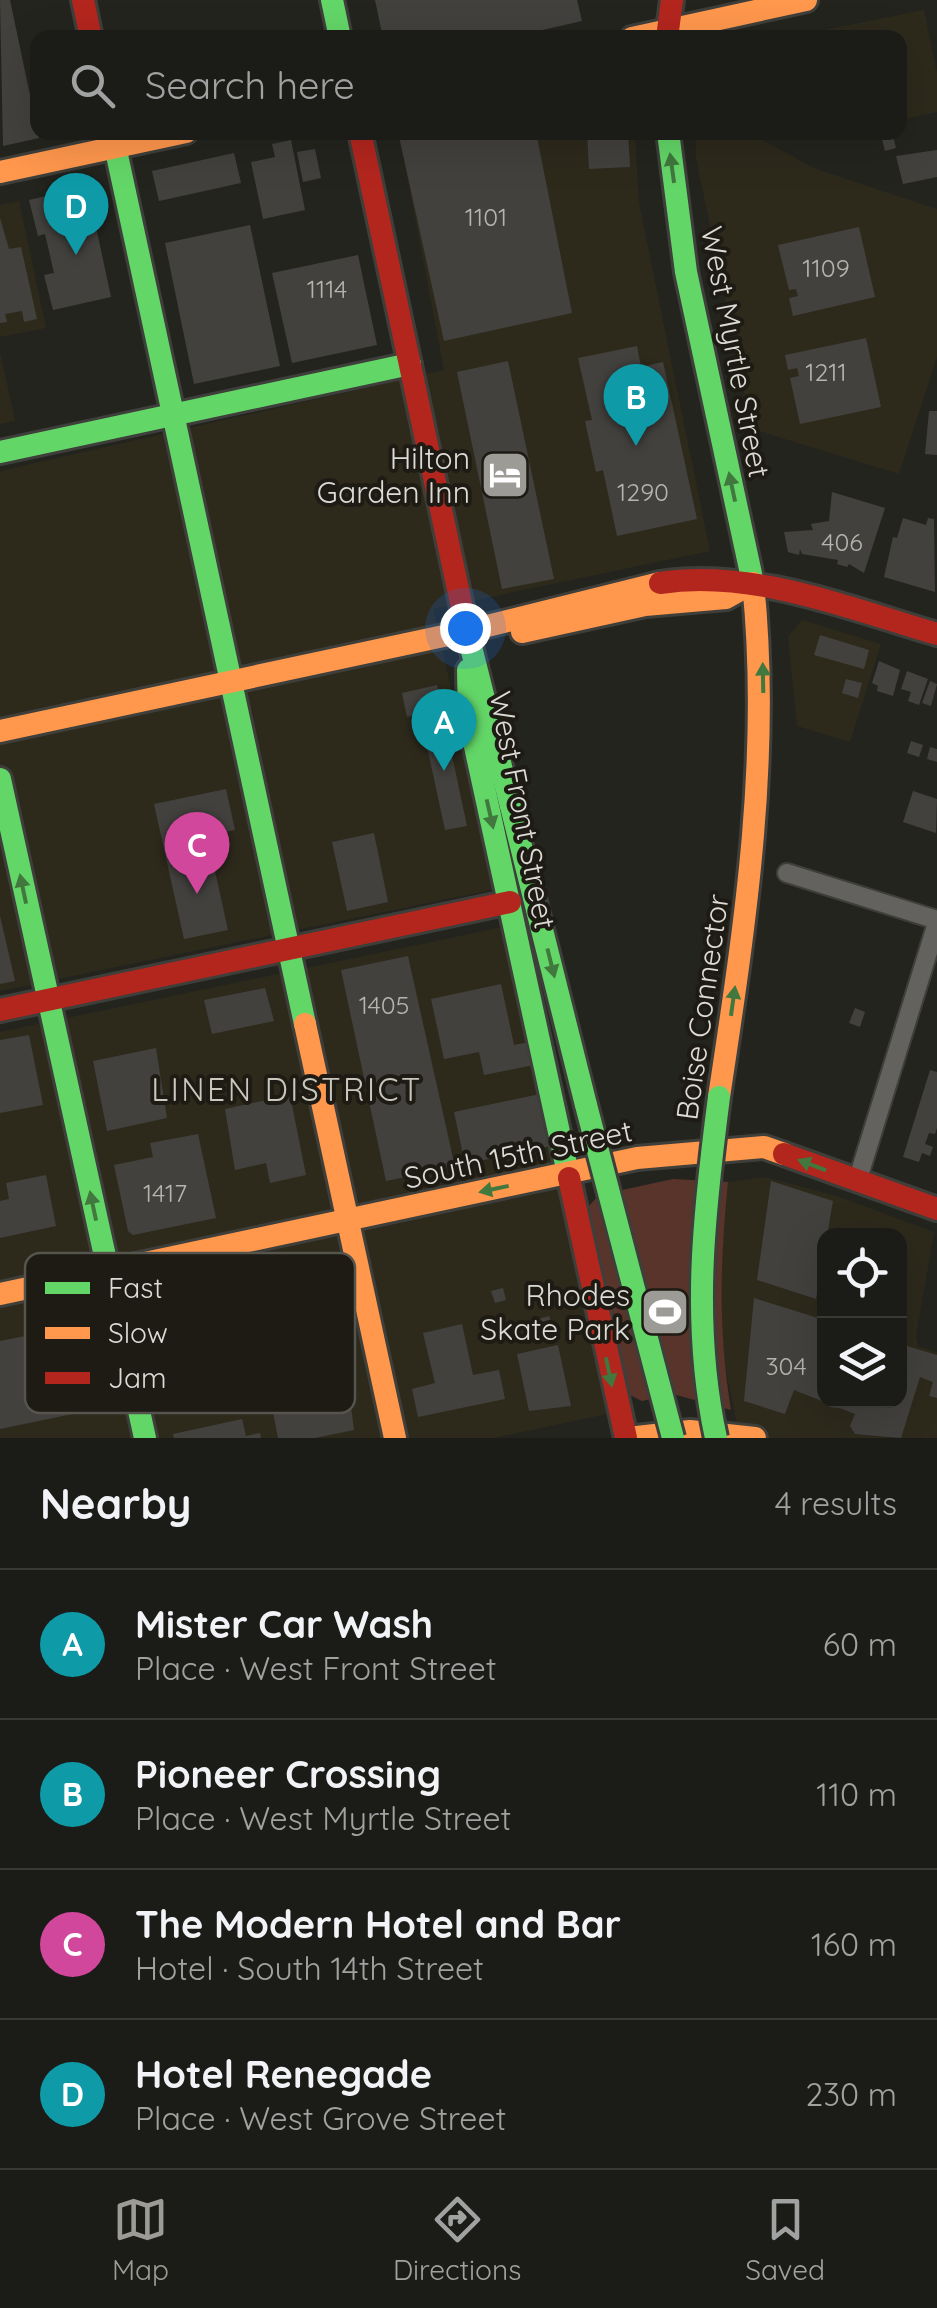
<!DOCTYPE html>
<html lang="en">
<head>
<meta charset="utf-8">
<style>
  :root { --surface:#1b1b17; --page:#242420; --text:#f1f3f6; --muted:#a0a1a1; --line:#393936; --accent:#9c9b95 }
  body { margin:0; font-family:Quicksand,sans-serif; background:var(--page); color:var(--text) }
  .controls { position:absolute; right:30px; bottom:30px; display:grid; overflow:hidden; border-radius:20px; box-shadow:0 10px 40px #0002 }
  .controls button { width:90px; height:90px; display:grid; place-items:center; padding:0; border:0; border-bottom:2px solid var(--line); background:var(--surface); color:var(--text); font:50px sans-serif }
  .you { position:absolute; left:465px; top:628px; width:35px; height:35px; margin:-25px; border:8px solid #fff; border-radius:50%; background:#1a73e8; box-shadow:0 0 0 15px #1a73e833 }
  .badge { display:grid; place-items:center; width:65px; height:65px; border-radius:50%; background:var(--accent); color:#fff; font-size:32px; font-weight:700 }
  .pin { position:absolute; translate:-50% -82px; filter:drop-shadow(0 2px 5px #0008) }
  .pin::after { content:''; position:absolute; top:52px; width:35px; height:30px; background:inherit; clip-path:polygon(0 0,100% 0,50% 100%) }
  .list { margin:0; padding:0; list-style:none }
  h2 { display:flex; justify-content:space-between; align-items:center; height:130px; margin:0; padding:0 40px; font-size:42px }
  h2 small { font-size:32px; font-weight:400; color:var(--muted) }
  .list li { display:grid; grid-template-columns:65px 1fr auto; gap:30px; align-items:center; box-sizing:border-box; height:150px; padding:0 40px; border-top:2px solid var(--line) }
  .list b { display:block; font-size:38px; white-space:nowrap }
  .list p { margin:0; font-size:32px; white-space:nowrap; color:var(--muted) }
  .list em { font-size:32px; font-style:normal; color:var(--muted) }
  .icon { flex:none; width:55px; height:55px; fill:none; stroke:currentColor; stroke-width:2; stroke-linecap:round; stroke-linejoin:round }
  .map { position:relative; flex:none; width:937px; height:1438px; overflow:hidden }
  .search { position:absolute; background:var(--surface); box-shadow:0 10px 40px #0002; left:30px; right:30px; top:30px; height:110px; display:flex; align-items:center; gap:25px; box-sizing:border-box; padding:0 35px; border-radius:20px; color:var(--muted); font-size:38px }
  .sheet { height:730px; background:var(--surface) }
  nav { display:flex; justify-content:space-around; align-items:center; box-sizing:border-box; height:140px; border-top:2px solid var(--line); background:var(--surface); font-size:28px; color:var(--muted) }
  nav a { display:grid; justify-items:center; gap:5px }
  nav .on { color:var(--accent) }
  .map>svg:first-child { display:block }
</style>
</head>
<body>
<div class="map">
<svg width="937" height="1438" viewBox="0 0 937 1438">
  <rect width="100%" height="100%" fill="#24241f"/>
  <!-- built -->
  <g fill="#2d2a1c" fill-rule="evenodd">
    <polygon points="924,10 937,73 937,112 900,120 900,38 789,37"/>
    <polygon points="399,133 635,133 639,203 710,551 433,609 496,889 0,991 0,471 444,370"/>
    <polygon points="696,133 749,133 816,169 937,209 937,357 899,474 752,429 696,158"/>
    <polygon points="19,201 46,328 0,337 0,205"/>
    <polygon points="0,352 15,421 0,424"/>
    <polygon points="802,620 881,644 850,742 797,726 788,637"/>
    <polygon points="503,927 607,1414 494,1438 0,1438 0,1032"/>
    <path d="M765,1177L840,1197L934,1232L916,1336L918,1346L937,1352V1438H740L721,1347L718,1278L728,1182ZM824,1236H900V1400H824Z"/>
  </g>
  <!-- garden -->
  <path fill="#58342b" d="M673,1179L728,1182C720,1263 718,1329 731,1410L673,1394L642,1401L628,1394L588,1207L599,1195Z"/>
  <!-- building -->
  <g fill="#42413e">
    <polygon points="0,0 10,0 39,138 3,146"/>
    <polygon points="375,0 577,0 582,21 507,38 383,38"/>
    <polygon points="38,47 38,73 36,73 30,48"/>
    <polygon points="398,132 536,132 572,313 444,341"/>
    <polygon points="587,132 628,132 630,167 589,169"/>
    <polygon points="893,137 896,148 885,151 882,139"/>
    <polygon points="291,140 305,210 263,219 251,162 275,157 272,144"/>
    <polygon points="315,149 321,178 303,182 297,152"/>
    <polygon points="937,150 937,177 903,184 896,156"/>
    <polygon points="234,153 241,183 159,201 152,171"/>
    <polygon points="81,188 89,194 111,297 53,310 44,275 54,273 45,234 38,236 29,200"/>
    <polygon points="0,218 9,249 21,247 37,319 24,322 22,311 5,314 7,322 0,323"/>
    <polygon points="250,225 280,366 194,384 165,243"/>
    <polygon points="859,227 875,297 793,316 789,298 798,296 796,289 789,290 778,245"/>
    <polygon points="358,255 377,345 292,363 272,273"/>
    <polygon points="866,338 881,407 800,424 790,378 799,376 797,368 788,370 785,355"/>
    <polygon points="637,346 641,367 663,362 697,519 617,536 603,470 596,472 585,421 592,420 578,358"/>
    <polygon points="508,361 554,579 502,589 457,372"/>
    <polygon points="929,411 937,411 937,455 925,454"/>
    <polygon points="832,492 885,508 864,573 849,564 847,567 837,564 838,560 802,554 800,549 799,555 788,552 784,532 813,530 811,524 829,521"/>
    <polygon points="903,518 926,525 928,518 934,519 935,592 884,577 893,537 897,538"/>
    <polygon points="820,635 869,650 864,669 814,655"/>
    <polygon points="879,661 900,670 893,696 877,691 878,686 872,683"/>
    <polygon points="907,671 928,679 919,705 908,701 911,692 901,689"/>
    <polygon points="846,679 862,683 858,698 842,693"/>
    <polygon points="930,681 937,684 931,706 922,703"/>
    <polygon points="437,685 467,826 445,830 420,714 407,717 402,693"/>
    <polygon points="911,741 923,745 919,757 907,753"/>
    <polygon points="930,747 937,749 937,762 927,759"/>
    <polygon points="226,789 235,830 218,833 215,823 204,826 202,817 182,822 190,857 211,853 228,930 184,939 154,804"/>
    <polygon points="913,791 937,799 936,833 903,822"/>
    <polygon points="374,833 388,902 347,911 332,842"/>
    <polygon points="0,916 15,981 0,984"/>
    <polygon points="408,956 455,1167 386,1181 341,970"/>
    <polygon points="501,984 514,1045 529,1042 534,1065 484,1075 479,1052 444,1059 431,999"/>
    <polygon points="265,988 274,1021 212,1034 204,1000"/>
    <polygon points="855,1008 865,1012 860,1027 849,1023"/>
    <polygon points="29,1035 43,1105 0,1113 0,1040"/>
    <polygon points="156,1048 167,1118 107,1131 93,1061"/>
    <polygon points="930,1070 937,1072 937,1128 935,1134 929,1133 925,1144 933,1147 930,1156 922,1153 919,1162 903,1157"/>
    <polygon points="540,1094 551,1146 465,1164 454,1112"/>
    <polygon points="290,1095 306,1175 270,1183 266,1163 235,1170 225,1109"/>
    <polygon points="198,1134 216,1218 133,1235 128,1231 114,1165 153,1157 150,1143"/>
    <polygon points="46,1175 56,1226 0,1238 0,1201 9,1199 6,1183"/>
    <polygon points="771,1181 833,1201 816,1299 757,1280"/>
    <polygon points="503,1288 506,1300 495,1303 491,1291"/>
    <polygon points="754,1298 824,1320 824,1400 900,1400 900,1344 937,1355 937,1398 929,1396 933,1382 920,1377 901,1438 855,1434 850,1426 855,1414 794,1390 785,1414 744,1401"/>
    <polygon points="549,1316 552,1326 542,1329 539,1319"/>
    <polygon points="462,1324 473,1375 499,1370 505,1399 418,1417 412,1389 435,1383 423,1333"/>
    <polygon points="65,1328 82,1412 0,1429 0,1341"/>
    <polygon points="558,1345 571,1406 529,1411 517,1354"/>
    <polygon points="292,1360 295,1370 345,1360 354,1430 315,1438 278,1438 273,1412 279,1411 269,1365"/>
    <polygon points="242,1419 246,1436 260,1433 261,1438 174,1438 173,1434"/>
  </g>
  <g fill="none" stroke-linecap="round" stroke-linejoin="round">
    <!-- street casing -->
    <g stroke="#3e3e3a" stroke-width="22">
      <g id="street">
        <polyline points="787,873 937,920"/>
        <polyline points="857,1182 937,923"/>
      </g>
    </g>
    <!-- fast casing -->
    <g stroke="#3e3e3a" stroke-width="28">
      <g id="fast">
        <polyline points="332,0 340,38"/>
        <polyline points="112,132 305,1024"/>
        <polyline points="668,132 686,272 753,583"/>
        <polyline points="0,452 410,364"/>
        <polyline points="467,631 586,1105"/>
        <polyline points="468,670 469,719 569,1178"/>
        <polyline points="0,779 145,1438"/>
      </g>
    </g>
    <!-- slow casing -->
    <g stroke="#3e3e3a" stroke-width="28">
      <g id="slow">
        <polyline points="632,38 806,0"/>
        <polyline points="0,172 186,132"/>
        <polyline points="522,632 645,605 726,598 753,583"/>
        <polyline points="0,731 467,631 660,583"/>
        <polyline points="305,1024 395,1438"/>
        <path d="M719,1097C745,925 771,757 753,583"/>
        <polyline points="0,1294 637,1158 764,1147 784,1154"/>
        <polyline points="628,1438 690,1431 755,1438"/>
      </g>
    </g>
    <!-- jam casing -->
    <g stroke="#3e3e3a" stroke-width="28">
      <g id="jam">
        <polyline points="83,0 91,38"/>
        <polyline points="667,38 672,0"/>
        <polyline points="360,132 467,631"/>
        <path d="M660,583C753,569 848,608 937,634"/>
        <polyline points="0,1010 510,902"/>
        <polyline points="784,1154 937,1209"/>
        <polyline points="569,1178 626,1438"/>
      </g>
    </g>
    <!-- street -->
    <use href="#street" stroke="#63625f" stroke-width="18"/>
    <!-- fast -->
    <use href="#fast" stroke="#63d668" stroke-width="22"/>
    <!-- slow -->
    <use href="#slow" stroke="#ff974d" stroke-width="22"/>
    <!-- jam -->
    <use href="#jam" stroke="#b3261e" stroke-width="22"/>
    <!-- fast-bridge casing -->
    <g stroke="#3e3e3a" stroke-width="28" stroke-linecap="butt">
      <g id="fast-bridge">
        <polyline points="586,1105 673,1438"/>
        <path d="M716,1438C691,1323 704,1212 719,1097"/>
      </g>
    </g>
    <!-- fast-bridge -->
    <use href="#fast-bridge" stroke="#63d668" stroke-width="22"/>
  </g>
  <!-- one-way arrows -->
  <defs><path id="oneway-solid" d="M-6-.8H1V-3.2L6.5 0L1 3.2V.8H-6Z" transform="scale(2.5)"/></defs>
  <g fill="#40783e">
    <use href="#oneway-solid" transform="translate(672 168) rotate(-98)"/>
    <use href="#oneway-solid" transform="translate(732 487) rotate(-102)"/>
    <use href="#oneway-solid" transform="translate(763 678) rotate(-91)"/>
    <use href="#oneway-solid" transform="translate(490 814) rotate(77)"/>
    <use href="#oneway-solid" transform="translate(23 889) rotate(-102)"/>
    <use href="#oneway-solid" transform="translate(551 963) rotate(76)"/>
    <use href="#oneway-solid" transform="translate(733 1001) rotate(-82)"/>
    <use href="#oneway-solid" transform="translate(812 1165) rotate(-159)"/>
    <use href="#oneway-solid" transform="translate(494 1189) rotate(168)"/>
    <use href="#oneway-solid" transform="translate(93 1206) rotate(-102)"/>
    <use href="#oneway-solid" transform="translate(609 1372) rotate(78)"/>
  </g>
  <!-- icons -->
  <defs>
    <g id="hotel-square" transform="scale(2.5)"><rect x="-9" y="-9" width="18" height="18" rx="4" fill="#9c9b95" stroke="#1d1b13"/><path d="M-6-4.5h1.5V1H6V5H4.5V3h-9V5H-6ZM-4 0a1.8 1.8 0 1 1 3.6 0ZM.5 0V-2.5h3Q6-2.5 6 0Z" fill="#fff"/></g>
    <g id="stadium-square" transform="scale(2.5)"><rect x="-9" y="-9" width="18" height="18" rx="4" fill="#9c9b95" stroke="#1d1b13"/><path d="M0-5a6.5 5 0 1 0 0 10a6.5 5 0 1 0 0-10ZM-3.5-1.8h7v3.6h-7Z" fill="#fff"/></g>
  </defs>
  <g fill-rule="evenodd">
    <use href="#hotel-square" x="505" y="475"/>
    <use href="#stadium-square" x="665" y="1312"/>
  </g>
  <g text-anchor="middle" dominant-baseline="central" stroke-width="8" stroke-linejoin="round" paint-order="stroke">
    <!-- number labels -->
    <g font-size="25" fill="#b6b4af">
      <text x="486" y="216">1101</text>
      <text x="826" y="267">1109</text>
      <text x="327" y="288">1114</text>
      <text x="826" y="371">1211</text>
      <text x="643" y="491">1290</text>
      <text x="842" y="541">406</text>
      <text x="384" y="1004">1405</text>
      <text x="165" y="1192">1417</text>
      <text x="786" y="1365">304</text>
    </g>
    <!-- street labels -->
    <g font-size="30" fill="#dcdbd5" stroke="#1d1b13">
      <text transform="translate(736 352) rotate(79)">West Myrtle Street</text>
      <text transform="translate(523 810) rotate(79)">West Front Street</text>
      <text transform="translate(702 1007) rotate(-82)">Boise Connector</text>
      <text transform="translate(518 1154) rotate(-12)">South 15th Street</text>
    </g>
    <!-- poi labels -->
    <g font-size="30" fill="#dcdbd5" stroke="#1d1b13" text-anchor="end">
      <text x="470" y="458">Hilton<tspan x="470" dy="34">Garden Inn</tspan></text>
      <text x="630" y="1295">Rhodes<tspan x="630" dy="34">Skate Park</tspan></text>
    </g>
    <!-- neighbourhood labels -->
    <g font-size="32" letter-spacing="2.5" fill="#cac7bc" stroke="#1d1b13">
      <text x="287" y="1089">LINEN DISTRICT</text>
    </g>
  </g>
  <!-- legend -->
  <rect x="25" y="1253" width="330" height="160" rx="15" fill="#1d1b13" stroke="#56554d" stroke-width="2.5"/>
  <rect x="45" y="1282" width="45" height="12" fill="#63d668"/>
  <rect x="45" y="1327" width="45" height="12" fill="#ff974d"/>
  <rect x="45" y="1372" width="45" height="12" fill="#b3261e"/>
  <g font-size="28" fill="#dcdbd5">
    <text x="108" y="1298">Fast</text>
    <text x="108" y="1343">Slow</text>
    <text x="108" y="1388">Jam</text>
  </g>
</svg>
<div class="controls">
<button><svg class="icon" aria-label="locate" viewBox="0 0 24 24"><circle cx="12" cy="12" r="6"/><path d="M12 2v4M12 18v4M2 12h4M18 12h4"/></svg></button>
<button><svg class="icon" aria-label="layers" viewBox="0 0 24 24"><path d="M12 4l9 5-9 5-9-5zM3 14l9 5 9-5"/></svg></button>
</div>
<div class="you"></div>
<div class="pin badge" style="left:444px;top:771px;background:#0f9aa8">A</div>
<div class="pin badge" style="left:636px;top:446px;background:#0f9aa8">B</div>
<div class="pin badge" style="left:197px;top:894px;background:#d1479c">C</div>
<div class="pin badge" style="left:76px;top:255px;background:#0f9aa8">D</div>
<div class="search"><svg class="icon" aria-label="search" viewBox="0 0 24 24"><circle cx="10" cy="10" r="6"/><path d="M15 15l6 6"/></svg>Search here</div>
</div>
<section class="sheet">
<h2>Nearby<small>4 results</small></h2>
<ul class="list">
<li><span class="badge" style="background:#0f9aa8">A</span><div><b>Mister Car Wash</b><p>Place · West Front Street</p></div><em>60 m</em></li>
<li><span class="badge" style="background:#0f9aa8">B</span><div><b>Pioneer Crossing</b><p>Place · West Myrtle Street</p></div><em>110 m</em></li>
<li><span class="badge" style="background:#d1479c">C</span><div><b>The Modern Hotel and Bar</b><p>Hotel · South 14th Street</p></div><em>160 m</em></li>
<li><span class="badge" style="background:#0f9aa8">D</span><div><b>Hotel Renegade</b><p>Place · West Grove Street</p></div><em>230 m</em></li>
</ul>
</section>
<nav>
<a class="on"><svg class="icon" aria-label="map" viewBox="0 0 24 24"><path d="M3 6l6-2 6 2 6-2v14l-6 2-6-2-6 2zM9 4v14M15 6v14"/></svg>Map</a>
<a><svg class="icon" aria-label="directions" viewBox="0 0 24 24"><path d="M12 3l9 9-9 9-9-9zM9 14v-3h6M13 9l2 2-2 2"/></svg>Directions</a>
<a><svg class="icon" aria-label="saved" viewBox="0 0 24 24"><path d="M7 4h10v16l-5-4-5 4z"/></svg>Saved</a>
</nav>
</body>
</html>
